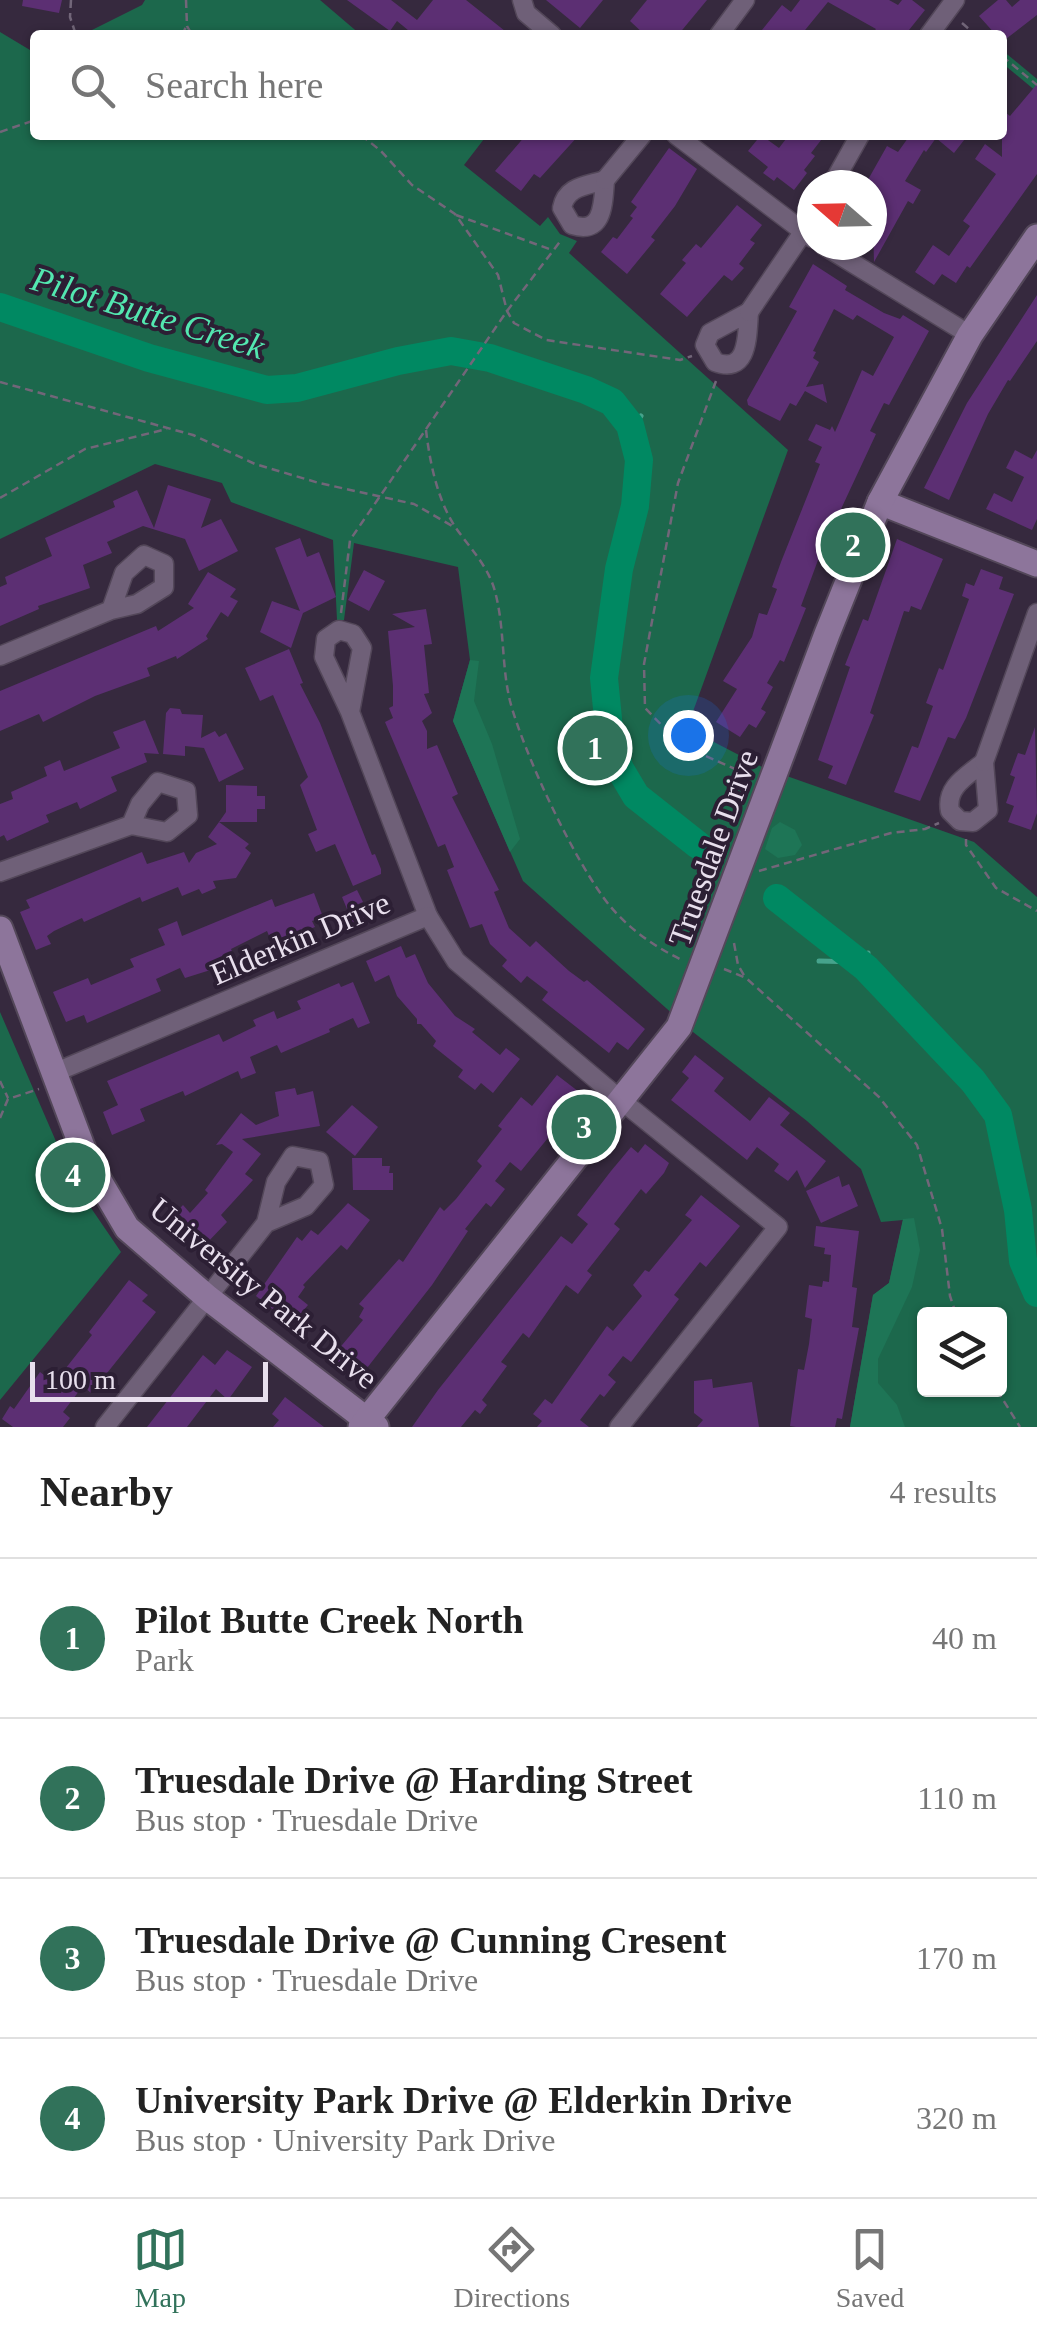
<!DOCTYPE html>
<html lang="en">
<head>
<meta charset="utf-8">
<style>
  :root { --surface:#fff; --page:#f2f2f2; --text:#222; --muted:#767676; --line:#e0e0e0; --accent:#31725a }
  body { margin:0; font-family:"Times New Roman",serif; background:var(--page); color:var(--text) }
  .controls { position:absolute; right:30px; bottom:30px; display:grid; overflow:hidden; border-radius:10px; box-shadow:0 2px 8px #0004 }
  .controls button { width:90px; height:90px; display:grid; place-items:center; padding:0; border:0; border-bottom:2px solid var(--line); background:var(--surface); color:var(--text); font:50px sans-serif }
  .compass { position:absolute; left:797px; top:170px; width:90px; height:90px; border-radius:50%; background:var(--surface); box-shadow:0 2px 8px #0004; rotate:290deg }
  .scale { position:absolute; left:30px; bottom:25px; width:238px; box-sizing:border-box; padding-left:10px; border:5px solid #e8dfed; border-top:0; font-size:28px; line-height:35px; white-space:nowrap; color:#e8dfed; -webkit-text-stroke:8px #2c1f34; paint-order:stroke }
  .you { position:absolute; left:688px; top:735px; width:35px; height:35px; margin:-25px; border:8px solid #fff; border-radius:50%; background:#1a73e8; box-shadow:0 0 0 15px #1a73e833 }
  .badge { display:grid; place-items:center; width:65px; height:65px; border-radius:50%; background:var(--accent); color:#fff; font-size:32px; font-weight:700 }
  .pin { position:absolute; translate:-50% -50%; border:5px solid #fff; box-shadow:0 2px 10px #0006 }
  .list { margin:0; padding:0; list-style:none }
  h2 { display:flex; justify-content:space-between; align-items:center; height:130px; margin:0; padding:0 40px; font-size:42px }
  h2 small { font-size:32px; font-weight:400; color:var(--muted) }
  .list li { display:grid; grid-template-columns:65px 1fr auto; gap:30px; align-items:center; box-sizing:border-box; height:160px; padding:0 40px; border-top:2px solid var(--line) }
  .list b { display:block; font-size:38px; white-space:nowrap }
  .list p { margin:0; font-size:32px; white-space:nowrap; color:var(--muted) }
  .list em { font-size:32px; font-style:normal; color:var(--muted) }
  .icon { flex:none; width:55px; height:55px; fill:none; stroke:currentColor; stroke-width:2; stroke-linecap:round; stroke-linejoin:round }
  .map { position:relative; flex:none; width:1037px; height:1427px; overflow:hidden }
  .search { position:absolute; background:var(--surface); box-shadow:0 2px 8px #0004; left:30px; right:30px; top:30px; height:110px; display:flex; align-items:center; gap:25px; box-sizing:border-box; padding:0 35px; border-radius:10px; color:var(--muted); font-size:38px }
  .sheet { height:770px; background:var(--surface) }
  nav { display:flex; justify-content:space-around; align-items:center; box-sizing:border-box; height:140px; border-top:2px solid var(--line); background:var(--surface); font-size:28px; color:var(--muted) }
  nav a { display:grid; justify-items:center; gap:5px }
  nav .on { color:var(--accent) }
  .map>svg:first-child { display:block }
</style>
</head>
<body>
<div class="map">
<svg width="1037" height="1427" viewBox="0 0 1037 1427">
  <rect width="100%" height="100%" fill="#36293e"/>
  <!-- green -->
  <g fill="#1c684c" fill-rule="evenodd">
    <polygon points="145,0 320,0 361,35 82,35 142,5"/>
    <path d="M0,32L35,53V135H479L484,139L464,165L540,226L548,217L560,234L577,241L569,253L788,450L687,728L764,768L974,842L1037,897V1427H850L873,1295L889,1283L903,1220L881,1222L861,1169L807,1121L693,1032L523,881L453,721L470,660L458,567L354,543L344,620H337L333,540L231,502L222,483L155,464L0,539ZM924,1314H1000V1390H924Z"/>
    <polygon points="1002,50 1037,79 1037,92 1002,63"/>
    <polygon points="0,1012 74,1183 121,1252 0,1400"/>
  </g>
  <!-- forest -->
  <g fill="#1e7556">
    <polygon points="470,660 479,661 474,701 492,744 520,839 510,852 453,721"/>
    <polygon points="780,822 795,830 802,845 795,855 778,858 765,849 772,828"/>
    <polygon points="914,1218 920,1250 912,1287 878,1359 878,1383 897,1405 905,1427 850,1427 873,1295 889,1283 903,1219"/>
  </g>
  <g fill="none" stroke-linecap="round" stroke-linejoin="round">
    <!-- stream -->
    <g stroke="#46a38c" stroke-width="5">
      <polyline points="631,430 641,416"/>
      <polyline points="819,961 859,962"/>
      <polyline points="866,968 868,953"/>
    </g>
    <!-- river -->
    <g stroke="#008962" stroke-width="28">
      <polyline points="0,307 149,358 267,390 297,388 398,361 451,351 490,358 586,390 612,402 630,425 639,460 635,506 619,569 604,678 610,739 620,769 636,796 698,845"/>
      <polyline points="777,898 866,968 973,1081 998,1115 1018,1210 1023,1261 1037,1293"/>
    </g>
  </g>
  <!-- building -->
  <g fill="#5c2f73">
    <polygon points="23,0 62,0 59,13 22,6"/>
    <polygon points="347,0 391,0 417,20 433,0 466,0 510,35 414,35 397,21 390,31"/>
    <polygon points="546,0 603,0 580,28"/>
    <polygon points="647,0 707,0 678,35 645,35 630,21"/>
    <polygon points="800,0 889,0 898,5 902,0 912,0 925,10 905,35 871,35 876,29 828,2 801,35 758,35 782,5 791,12"/>
    <polygon points="998,0 1006,0 1012,7 1020,0 1037,0 1037,15 1002,42 1002,35 996,35 979,16"/>
    <polygon points="1037,84 1037,174 970,268 967,266 956,283 942,274 934,285 915,272 933,245 949,256 970,226 963,221 996,174 975,159 985,144 1002,157 1002,110 1010,116"/>
    <polygon points="526,135 579,135 540,178 534,174 521,191 495,171"/>
    <polygon points="761,135 779,148 789,135 825,135 811,153 815,156 804,170 807,173 794,190 777,177 774,181 763,173 768,167 748,151"/>
    <polygon points="904,135 968,135 954,153 936,138 926,152 924,150 905,181 921,190 913,204 908,201 874,262 872,185 865,185 887,146 898,152 908,138"/>
    <polygon points="669,148 697,169 675,206 651,237 655,240 627,274 601,252 613,237 617,239 633,218 630,216 637,207 631,202"/>
    <polygon points="737,205 762,225 750,240 755,243 739,264 744,268 732,281 724,275 687,317 660,294 686,263 682,260 696,244 701,248"/>
    <polygon points="813,264 847,286 845,290 884,313 900,319 903,315 929,331 889,405 884,403 870,431 876,434 821,552 801,606 806,608 796,633 784,662 780,660 767,683 773,687 761,709 766,712 756,728 749,724 740,737 716,722 737,689 723,681 752,637 759,613 767,615 777,589 772,587 781,562 820,464 815,462 822,447 808,440 816,424 830,430 832,426 835,432 862,370 873,376 894,337 857,315 853,320 834,309 813,351 816,352 813,358 819,362 806,387 823,384 827,403 805,391 796,406 790,403 780,421 748,405 747,400 797,311 789,307"/>
    <polygon points="1037,295 1037,341 1010,381 1008,380 988,414 949,500 924,488 967,403"/>
    <polygon points="1015,450 1032,459 1037,450 1037,519 1032,530 986,509 994,493 1012,502 1024,477 1006,468"/>
    <polygon points="168,485 211,499 201,528 221,519 238,551 199,571 185,539 143,526 107,542 112,553 83,565 90,588 38,606 39,609 0,626 0,587 7,584 5,577 52,556 45,538 115,507 113,501 137,490 154,528"/>
    <polygon points="300,538 307,557 319,552 336,597 303,613 291,648 260,632 272,601 300,611 275,548"/>
    <polygon points="897,539 943,559 921,610 911,606 909,612 904,611 870,713 874,715 846,785 828,778 833,766 818,760 850,667 845,665 863,619 868,621"/>
    <polygon points="981,569 1003,577 999,589 1014,594 966,718 955,739 948,737 920,801 894,792 912,746 918,748 933,706 926,703 939,668 943,670 969,599 962,596 966,583 974,586"/>
    <polygon points="364,570 385,581 369,611 348,600"/>
    <polygon points="208,572 236,589 230,597 238,601 228,617 221,612 206,636 208,639 177,659 176,656 147,668 150,676 95,696 43,722 39,714 0,731 0,691 156,626 158,631 194,608 188,604"/>
    <polygon points="426,609 432,644 424,645 429,693 424,694 432,713 422,721 427,731 427,749 437,745 458,794 452,797 499,890 494,892 509,928 530,947 536,941 569,971 584,982 587,980 645,1029 628,1050 617,1042 609,1053 542,1000 548,992 527,976 521,983 502,966 507,960 490,944 482,924 470,928 447,870 454,867 445,844 438,847 385,722 393,718 389,708 393,706 393,686 388,631 415,627 392,614"/>
    <polygon points="289,649 303,683 300,684 320,723 372,855 375,854 381,869 381,874 353,886 335,844 316,852 308,834 317,830 300,785 308,777 273,695 260,701 245,668"/>
    <polygon points="170,708 180,709 182,714 203,715 201,738 215,731 219,737 226,733 244,769 219,782 204,748 185,746 185,756 163,754 166,713"/>
    <polygon points="145,720 159,754 144,753 147,762 111,777 117,791 80,809 77,802 46,815 49,822 7,841 4,835 0,837 0,804 13,799 11,792 47,776 44,767 60,760 64,771 120,748 113,732"/>
    <polygon points="1035,727 1037,813 1031,830 1008,822 1014,806 1006,803 1015,777 1010,775 1018,753 1025,755"/>
    <polygon points="226,785 257,786 257,796 265,796 265,809 257,809 257,822 219,822 226,812"/>
    <polygon points="219,822 249,844 245,848 251,853 236,878 213,881 216,888 202,894 199,889 182,896 178,887 142,902 140,897 84,922 82,918 54,931 47,936 51,944 36,950 20,912 30,908 26,900 142,852 147,864 184,852 189,863 196,853 217,844 208,837"/>
    <polygon points="357,890 363,902 347,909 342,897"/>
    <polygon points="314,893 323,917 312,921 315,927 272,943 267,931 231,949 236,962 185,978 180,968 156,979 161,991 87,1023 84,1015 66,1022 53,992 88,978 91,985 134,967 130,959 165,945 158,929 177,921 182,936 272,899 275,907"/>
    <polygon points="379,899 384,910 342,927 338,917"/>
    <polygon points="401,946 406,958 415,954 428,983 455,1016 475,1029 472,1032 500,1055 506,1048 520,1059 493,1093 481,1083 475,1090 458,1077 463,1070 433,1046 436,1041 421,1024 417,1024 417,1019 397,996 389,975 375,982 366,961"/>
    <polygon points="353,982 370,1023 358,1028 353,1018 329,1029 330,1032 281,1053 277,1045 250,1057 256,1073 241,1079 238,1071 185,1096 183,1091 140,1109 145,1121 112,1135 103,1112 118,1105 107,1081 219,1034 223,1042 256,1026 253,1020 274,1011 277,1019 301,1009 297,1001 339,983 341,987"/>
    <polygon points="695,1055 724,1078 714,1091 750,1121 769,1097 790,1113 780,1125 826,1161 805,1188 797,1170 788,1181 774,1171 779,1164 757,1147 747,1160 671,1100 689,1078 682,1072"/>
    <polygon points="557,1075 583,1095 521,1171 510,1162 495,1181 505,1189 491,1207 486,1203 465,1229 468,1231 432,1285 367,1368 358,1361 351,1371 332,1357 363,1320 359,1317 364,1308 359,1304 399,1259 403,1262 440,1207 444,1211 456,1199 482,1166 477,1161 502,1129 498,1126 521,1097 532,1106"/>
    <polygon points="295,1088 297,1095 313,1091 320,1126 242,1139 261,1154 245,1174 253,1180 221,1215 227,1222 205,1245 193,1234 186,1241 167,1222 183,1205 190,1213 208,1193 205,1190 233,1152 222,1144 216,1145 241,1113 256,1125 279,1116 275,1092"/>
    <polygon points="352,1105 378,1127 355,1156 326,1132"/>
    <polygon points="645,1144 669,1163 664,1173 646,1194 641,1189 614,1224 620,1229 587,1271 592,1275 578,1294 566,1285 529,1338 523,1333 501,1362 507,1366 482,1400 487,1405 480,1414 475,1410 461,1427 412,1427 438,1390 561,1236 572,1244 588,1224 577,1215 611,1171 631,1147 638,1153"/>
    <polygon points="352,1158 382,1158 382,1166 390,1166 389,1173 393,1173 393,1190 353,1190"/>
    <polygon points="839,1176 842,1187 849,1184 858,1206 821,1223 806,1191"/>
    <polygon points="701,1195 740,1226 706,1267 700,1262 674,1295 679,1299 631,1362 623,1356 608,1375 616,1382 604,1397 600,1394 580,1420 589,1427 537,1427 542,1421 533,1414 545,1399 552,1404 607,1326 613,1331 642,1296 633,1285 645,1270 649,1272 692,1220 685,1215"/>
    <polygon points="348,1203 370,1220 347,1250 341,1245 303,1285 305,1287 298,1297 308,1305 298,1317 294,1315 289,1322 256,1296 297,1237 302,1241 311,1230 318,1235"/>
    <polygon points="816,1226 859,1231 852,1287 857,1288 852,1327 859,1328 842,1419 837,1418 835,1427 796,1427 790,1426 798,1369 804,1370 809,1344 812,1319 805,1317 809,1285 822,1287 823,1281 829,1282 831,1255 824,1254 825,1248 814,1246"/>
    <polygon points="129,1280 148,1295 142,1301 156,1312 91,1393 83,1386 63,1412 70,1418 63,1427 13,1427 2,1419 10,1406 14,1409 40,1372 54,1383 92,1335 89,1332"/>
    <polygon points="227,1350 252,1367 228,1400 216,1389 187,1427 147,1427 203,1355 215,1365"/>
    <polygon points="712,1379 713,1388 752,1382 759,1427 697,1427 703,1420 694,1413 694,1381"/>
    <polygon points="285,1397 324,1427 273,1427 279,1420 272,1414"/>
  </g>
  <g fill="none" stroke-linecap="round" stroke-linejoin="round">
    <!-- street casing -->
    <g stroke="#534759" stroke-width="21">
      <g id="street">
        <polyline points="522,0 526,13 552,35"/>
        <polyline points="719,35 745,0"/>
        <polyline points="929,35 955,0"/>
        <polyline points="676,135 812,238"/>
        <path d="M605,180C603,203 604,235 572,225L562,208C566,186 586,186 605,180Z"/>
        <polyline points="605,180 642,135"/>
        <polyline points="832,185 860,135"/>
        <polyline points="823,245 970,335"/>
        <path d="M749,312C747,335 749,375 715,362L705,345L710,333Z"/>
        <polyline points="749,312 812,219"/>
        <polyline points="0,656 111,610 137,604 164,587 164,564 144,555 124,573 111,610"/>
        <polyline points="350,712 362,648 353,634 339,630 326,639 324,657 350,712 428,916"/>
        <path d="M984,762L988,810L973,822L960,821L950,811C945,787 967,776 984,762Z"/>
        <polyline points="984,762 1037,613"/>
        <polyline points="0,872 131,825 167,832 188,815 186,791 158,782 140,804 131,825"/>
        <polyline points="56,1072 428,916 456,961 622,1101 778,1227 619,1427"/>
        <polyline points="105,1427 266,1223 276,1182 293,1156 319,1161 324,1185 306,1206 266,1223"/>
      </g>
    </g>
    <!-- secondary casing -->
    <g stroke="#534759" stroke-width="29">
      <g id="secondary">
        <polyline points="880,502 1037,564"/>
        <polyline points="0,929 87,1160 127,1228 208,1298 376,1427"/>
        <polyline points="361,1427 679,1027 827,634 880,502 970,335 1037,237"/>
      </g>
    </g>
    <!-- path -->
    <g stroke="#726679" stroke-width="2.5" stroke-dasharray="8 5" stroke-linecap="butt">
      <polyline points="71,0 70,17 76,35"/>
      <polyline points="186,0 187,26 192,35"/>
      <polyline points="962,23 976,35"/>
      <polyline points="182,35 186,27"/>
      <polyline points="1002,56 1037,85"/>
      <polyline points="0,132 35,120"/>
      <polyline points="361,135 381,151 412,185 455,214 498,275 507,311 514,323 546,340 680,360 692,356"/>
      <polyline points="456,215 552,250"/>
      <polyline points="716,381 678,483 644,664 645,708 681,745 753,777"/>
      <polyline points="0,382 193,435 255,464 319,483 414,504 454,527"/>
      <path d="M426,430C430,464 438,503 458,531C472,550 487,566 494,588C505,625 501,664 510,701C524,754 575,863 610,906C629,929 655,947 682,960"/>
      <polyline points="0,498 85,449 167,429"/>
      <polyline points="341,613 350,540 507,311 562,239"/>
      <polyline points="966,839 966,845 996,888 1037,911"/>
      <polyline points="759,871 891,833 925,829 939,823"/>
      <polyline points="734,943 738,965 745,977"/>
      <polyline points="724,969 746,978 879,1097 917,1145 942,1229 950,1296 956,1314"/>
      <polyline points="0,1081 8,1098"/>
      <polyline points="0,1118 8,1099 39,1089"/>
      <polyline points="997,1390 1020,1427"/>
    </g>
    <!-- street -->
    <use href="#street" stroke="#6f6078" stroke-width="18"/>
    <!-- secondary -->
    <use href="#secondary" stroke="#8d759b" stroke-width="25"/>
  </g>
  <g text-anchor="middle" dominant-baseline="central" stroke-width="8" stroke-linejoin="round" paint-order="stroke">
    <!-- street labels -->
    <g font-size="32" fill="#e8dfed" stroke="#2c1f34">
      <text transform="translate(713 848) rotate(-70)">Truesdale Drive</text>
      <text transform="translate(300 938) rotate(-23)">Elderkin Drive</text>
      <text transform="translate(264 1293) rotate(39)">University Park Drive</text>
    </g>
    <!-- water labels -->
    <g font-size="35" font-style="italic" fill="#53e7b0" stroke="#2c1f34">
      <text transform="translate(148 313) rotate(17)">Pilot Butte Creek</text>
    </g>
  </g>
</svg>
<div class="controls">
<button><svg class="icon" aria-label="layers" viewBox="0 0 24 24"><path d="M12 4l9 5-9 5-9-5zM3 14l9 5 9-5"/></svg></button>
</div>
<svg class="compass" viewBox="-18 -18 36 36"><path d="M0-13l5 13h-10z" fill="#e53935"/><path d="M0 13l5-13h-10z" fill="#767676"/></svg>
<div class="scale">100 m</div>
<div class="you"></div>
<div class="pin badge" style="left:595px;top:748px">1</div>
<div class="pin badge" style="left:853px;top:545px">2</div>
<div class="pin badge" style="left:584px;top:1127px">3</div>
<div class="pin badge" style="left:73px;top:1175px">4</div>
<div class="search"><svg class="icon" aria-label="search" viewBox="0 0 24 24"><circle cx="10" cy="10" r="6"/><path d="M15 15l6 6"/></svg>Search here</div>
</div>
<section class="sheet">
<h2>Nearby<small>4 results</small></h2>
<ul class="list">
<li><span class="badge">1</span><div><b>Pilot Butte Creek North</b><p>Park</p></div><em>40 m</em></li>
<li><span class="badge">2</span><div><b>Truesdale Drive @ Harding Street</b><p>Bus stop · Truesdale Drive</p></div><em>110 m</em></li>
<li><span class="badge">3</span><div><b>Truesdale Drive @ Cunning Cresent</b><p>Bus stop · Truesdale Drive</p></div><em>170 m</em></li>
<li><span class="badge">4</span><div><b>University Park Drive @ Elderkin Drive</b><p>Bus stop · University Park Drive</p></div><em>320 m</em></li>
</ul>
</section>
<nav>
<a class="on"><svg class="icon" aria-label="map" viewBox="0 0 24 24"><path d="M3 6l6-2 6 2 6-2v14l-6 2-6-2-6 2zM9 4v14M15 6v14"/></svg>Map</a>
<a><svg class="icon" aria-label="directions" viewBox="0 0 24 24"><path d="M12 3l9 9-9 9-9-9zM9 14v-3h6M13 9l2 2-2 2"/></svg>Directions</a>
<a><svg class="icon" aria-label="saved" viewBox="0 0 24 24"><path d="M7 4h10v16l-5-4-5 4z"/></svg>Saved</a>
</nav>
</body>
</html>
